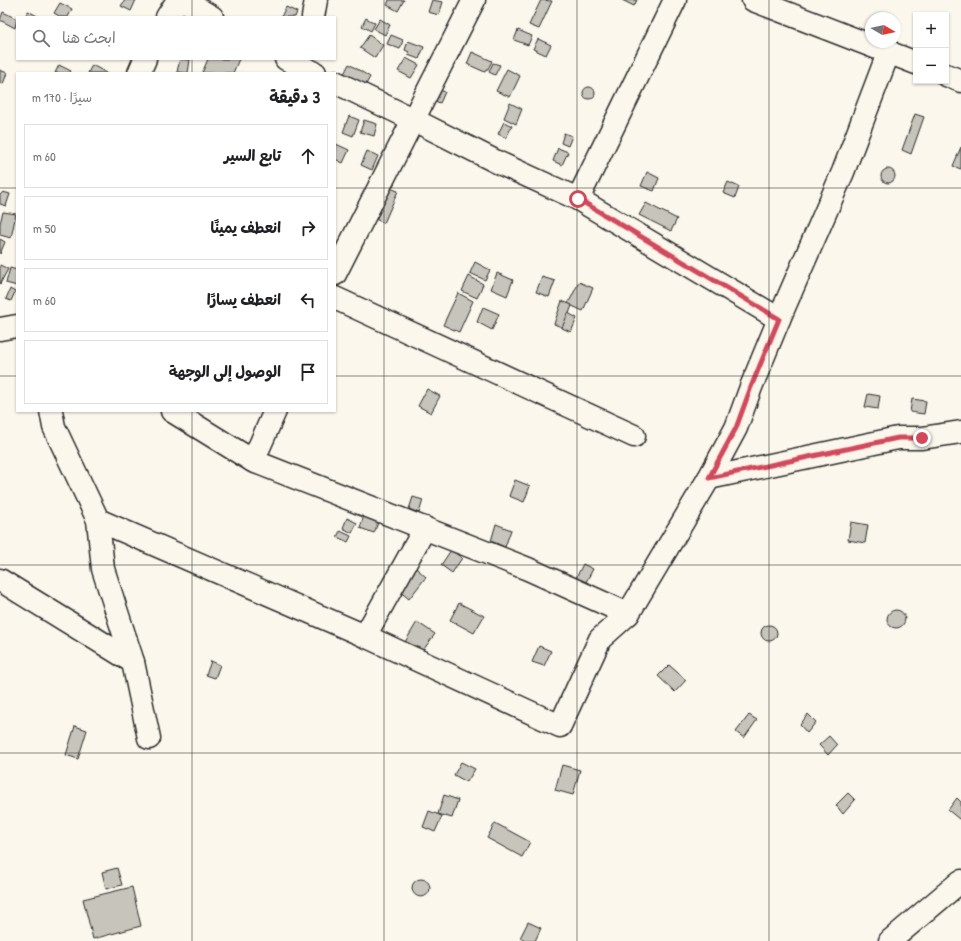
<!DOCTYPE html>
<html lang="ar">
<head>
<meta charset="utf-8">
<style>
  :root { --surface:#fff; --page:#f6f6f6; --text:#202124; --muted:#757577; --line:#e0e0e0 }
  body { margin:0; font-family:"Patrick Hand","Playpen Sans Arabic",sans-serif; background:var(--page); color:var(--text); direction:rtl }
  .controls { position:absolute; right:12px; top:12px; display:grid; overflow:hidden; border-radius:0px; box-shadow:0 1px 3px #0004 }
  .controls button { width:36px; height:36px; display:grid; place-items:center; padding:0; border:0; border-bottom:1px solid var(--line); background:var(--surface); color:var(--text); font:20px sans-serif }
  .compass { position:absolute; left:865px; top:12px; width:36px; height:36px; border-radius:50%; background:var(--surface); box-shadow:0 1px 3px #0004; rotate:99deg }
  .stop { position:absolute; width:12px; height:12px; margin:-9px; border:3px solid #d1495b; border-radius:50%; background:#fff }
  .stop.end { background:#d1495b; border-color:#fff; box-shadow:0 1px 4px #0008 }
  .list { margin:0; padding:0; list-style:none }
  h2 { display:flex; justify-content:space-between; align-items:center; height:52px; margin:0; padding:0 16px; font-size:17px }
  h2 small { font-size:13px; font-weight:400; color:var(--muted) }
  .list li { display:grid; grid-template-columns:26px 1fr auto; gap:12px; align-items:center; box-sizing:border-box; height:64px; margin:0 8px 8px; padding:0 8px; border:1px solid var(--line); border-radius:0px }
  .list b { display:block; font-size:15px; white-space:nowrap }
  .list em { font-size:13px; font-style:normal; color:var(--muted) }
  .icon { flex:none; width:22px; height:22px; fill:none; stroke:currentColor; stroke-width:2; stroke-linecap:round; stroke-linejoin:round }
  .map { position:relative; flex:none; width:961px; height:941px; overflow:hidden; direction:ltr }
  .search { position:absolute; background:var(--surface); box-shadow:0 1px 3px #0004; left:16px; top:16px; width:320px; height:44px; display:flex; align-items:center; gap:10px; box-sizing:border-box; padding:0 14px; border-radius:0px; color:var(--muted); font-size:15px }
  .panel { position:absolute; background:var(--surface); box-shadow:0 1px 3px #0004; left:16px; top:72px; width:320px; height:340px; border-radius:0px; direction:rtl }
  .map>svg:first-child { display:block }
</style>
</head>
<body>
<div class="map">
<svg width="961" height="941" viewBox="0 0 961 941">
  <rect width="100%" height="100%" fill="#fbf7ec"/>
  <filter id="ink" filterUnits="userSpaceOnUse"><feTurbulence type="fractalNoise" baseFrequency=".025" numOctaves="2"/><feDisplacementMap in="SourceGraphic" scale="8" xChannelSelector="R" yChannelSelector="G"/><feConvolveMatrix kernelMatrix="1 2 1 2 8 2 1 2 1" color-interpolation-filters="sRGB"/></filter>
  <g filter="url(#ink)">
    <!-- building -->
    <g fill="#c7c4bc" stroke="#2b2b2b">
      <polygon points="125,0 136,0 131,11 121,6"/>
      <polygon points="389,0 404,0 398,11 387,5"/>
      <polygon points="432,0 443,2 439,15 428,12"/>
      <polygon points="541,0 552,1 539,29 529,25"/>
      <polygon points="622,0 637,0 634,6"/>
      <polygon points="60,3 72,9 68,17 61,17 54,13"/>
      <polygon points="286,7 297,12 295,17 281,17"/>
      <polygon points="28,11 39,17 25,17"/>
      <polygon points="3,12 17,19 15,28 0,20"/>
      <polygon points="366,18 375,23 371,31 362,26"/>
      <polygon points="380,19 390,25 385,35 374,29"/>
      <polygon points="518,30 532,36 528,45 514,40"/>
      <polygon points="369,35 383,45 375,58 360,48"/>
      <polygon points="391,35 403,40 400,49 387,44"/>
      <polygon points="538,39 551,45 546,55 533,49"/>
      <polygon points="408,41 424,47 419,59 408,55 409,52 405,50"/>
      <polygon points="472,52 492,61 488,69 486,69 485,72 467,64"/>
      <polygon points="406,58 419,65 411,78 398,71"/>
      <polygon points="180,59 190,60 188,73 177,72"/>
      <polygon points="208,59 239,59 233,73 202,73"/>
      <polygon points="493,63 500,65 495,75 489,72"/>
      <polygon points="349,64 370,77 364,88 343,76"/>
      <polygon points="59,65 71,71 70,73 55,73"/>
      <polygon points="92,65 107,73 88,73"/>
      <polygon points="507,69 520,76 510,97 496,91"/>
      <polygon points="0,70 7,73 3,84 0,83"/>
      <circle cx="589" cy="93" r="6"/>
      <polygon points="435,88 445,92 440,103 430,99"/>
      <polygon points="510,103 522,109 516,124 504,118"/>
      <polygon points="915,114 924,117 911,154 902,150"/>
      <polygon points="349,116 359,120 353,136 343,132"/>
      <polygon points="364,120 377,124 374,136 360,132"/>
      <polygon points="504,122 512,126 506,138 498,134"/>
      <polygon points="564,133 572,136 568,146 561,143"/>
      <polygon points="336,144 349,150 343,163 335,159"/>
      <polygon points="961,147 961,169 953,166"/>
      <polygon points="558,148 568,152 562,165 553,161"/>
      <polygon points="367,151 378,156 372,170 361,165"/>
      <circle cx="888" cy="176" r="7"/>
      <polygon points="647,172 659,178 654,191 641,186"/>
      <polygon points="728,182 739,187 735,198 723,193"/>
      <polygon points="387,187 398,191 384,223 373,218"/>
      <polygon points="3,192 10,194 6,206 0,204 0,195"/>
      <polygon points="646,203 677,219 671,231 639,215"/>
      <polygon points="3,212 16,214 11,238 0,235 0,223"/>
      <polygon points="0,239 5,242 0,254"/>
      <polygon points="475,262 490,270 485,280 470,273"/>
      <polygon points="0,265 8,269 0,284"/>
      <polygon points="10,268 17,270 17,286 6,283"/>
      <polygon points="497,273 513,280 507,296 491,289"/>
      <polygon points="469,276 483,284 477,298 462,291"/>
      <polygon points="542,277 555,281 549,297 536,292"/>
      <polygon points="579,282 593,288 583,311 568,304"/>
      <polygon points="10,289 15,292 11,301 6,299"/>
      <polygon points="458,293 473,301 459,332 443,325"/>
      <polygon points="562,301 572,305 564,328 554,324"/>
      <polygon points="483,307 499,314 492,330 477,322"/>
      <polygon points="568,313 577,318 571,332 562,328"/>
      <polygon points="427,389 440,396 431,413 418,406"/>
      <polygon points="868,394 880,396 878,409 865,407"/>
      <polygon points="912,399 926,401 924,414 910,412"/>
      <polygon points="515,480 530,486 524,502 509,496"/>
      <polygon points="413,497 423,500 419,513 409,509"/>
      <polygon points="366,509 381,515 374,533 360,528"/>
      <polygon points="347,518 357,523 352,533 343,528"/>
      <polygon points="851,522 868,525 865,543 848,540"/>
      <polygon points="496,524 511,530 505,547 491,541"/>
      <polygon points="340,531 351,536 348,542 337,537"/>
      <polygon points="451,550 462,558 452,573 441,565"/>
      <polygon points="583,564 593,569 586,582 576,578"/>
      <polygon points="416,568 426,577 409,599 398,590"/>
      <polygon points="459,603 484,616 474,633 450,620"/>
      <circle cx="896" cy="619" r="9"/>
      <polygon points="417,622 435,634 421,653 405,642"/>
      <circle cx="769" cy="633" r="8"/>
      <polygon points="539,646 551,651 544,666 532,662"/>
      <polygon points="211,661 220,665 215,678 206,675"/>
      <polygon points="669,665 686,680 675,692 658,676"/>
      <polygon points="808,714 816,722 807,733 800,725"/>
      <polygon points="749,715 757,720 744,738 736,732"/>
      <polygon points="75,726 87,730 78,759 66,755"/>
      <polygon points="829,736 837,745 828,755 819,745"/>
      <polygon points="461,762 475,769 467,782 454,775"/>
      <polygon points="562,765 580,770 573,795 555,790"/>
      <polygon points="848,793 855,800 843,814 836,805"/>
      <polygon points="444,795 458,800 452,818 438,814"/>
      <polygon points="957,798 961,802 961,817 959,819 948,810"/>
      <polygon points="429,811 442,816 435,832 423,827"/>
      <polygon points="495,823 530,842 522,857 487,838"/>
      <polygon points="117,868 122,885 106,889 102,872"/>
      <circle cx="421" cy="888" r="9"/>
      <polygon points="132,887 141,926 93,939 83,899"/>
      <polygon points="528,922 541,928 535,941 525,941 520,938"/>
    </g>
    <g fill="none" stroke-linecap="round" stroke-linejoin="round">
      <!-- minor casing -->
      <g stroke="#2b2b2b" stroke-width="25">
        <g id="minor">
          <polyline points="183,0 212,17"/>
          <polyline points="753,0 916,63"/>
          <polyline points="167,17 178,0"/>
          <polyline points="313,17 316,0"/>
          <polyline points="286,59 315,73"/>
          <polyline points="139,73 145,59"/>
          <polyline points="946,75 961,81"/>
          <polyline points="335,82 414,120 497,162 578,199 779,319"/>
          <polyline points="578,199 675,0"/>
          <polyline points="335,274 474,0"/>
          <polyline points="335,298 634,436"/>
          <polyline points="0,329 17,326"/>
          <polyline points="51,411 54,427 98,520 103,569 133,662 149,738"/>
          <polyline points="172,411 253,461 528,569 628,614"/>
          <polyline points="253,461 275,411"/>
          <polyline points="709,478 898,438 922,438 961,432"/>
          <polyline points="98,520 365,636 560,726 600,639 628,614 709,478 736,428 751,387 779,319 843,172 889,51"/>
          <polyline points="0,580 133,662"/>
          <polyline points="365,636 425,528"/>
          <polyline points="890,941 961,881"/>
        </g>
      </g>
      <!-- minor -->
      <use href="#minor" stroke="#fbf7ec" stroke-width="22"/>
    </g>
  </g>
  <g fill="none" stroke-linecap="round" stroke-linejoin="round" filter="url(#ink)">
    <!-- route -->
    <polyline stroke="#d1495b" stroke-width="5" points="578,199 779,319 751,387 736,428 709,478 898,438 922,438"/>
  </g>
  <!-- grid -->
  <path fill="none" stroke="#2b2b2b" stroke-width="1" stroke-opacity="0.55" d="M192,0V17M384,0V941M577,0V941M769,0V941M192,59V73M0,188H17M335,188H961M0,376H17M335,376H961M192,411V941M0,565H961M0,753H961"/>
</svg>
<div class="controls">
<button>+</button>
<button>−</button>
</div>
<svg class="compass" viewBox="-18 -18 36 36"><path d="M0-13l5 13h-10z" fill="#e53935"/><path d="M0 13l5-13h-10z" fill="#757577"/></svg>
<div class="stop" style="left:578px;top:199px"></div>
<div class="stop end" style="left:922px;top:438px"></div>
<div class="search"><svg class="icon" aria-label="search" viewBox="0 0 24 24"><circle cx="10" cy="10" r="6"/><path d="M15 15l6 6"/></svg>ابحث هنا</div>
<section class="panel">
<h2>3 دقيقة<small>سيرًا · 170 m</small></h2>
<ul class="list">
<li><svg class="icon" aria-label="ahead" viewBox="0 0 24 24"><path d="M12 20V5M6 11l6-6 6 6"/></svg><div><b>تابع السير</b></div><em>60 m</em></li>
<li><svg class="icon" aria-label="right" viewBox="0 0 24 24"><path d="M7 20v-9h11M14 6l5 5-5 5"/></svg><div><b>انعطف يمينًا</b></div><em>50 m</em></li>
<li><svg class="icon" aria-label="left" viewBox="0 0 24 24"><path d="M17 20v-9H6M10 6l-5 5 5 5"/></svg><div><b>انعطف يسارًا</b></div><em>60 m</em></li>
<li><svg class="icon" aria-label="arrive" viewBox="0 0 24 24"><path d="M6 21V4h12l-3 4 3 4H6"/></svg><div><b>الوصول إلى الوجهة</b></div></li>
</ul>
</section>
</div>
</body>
</html>
